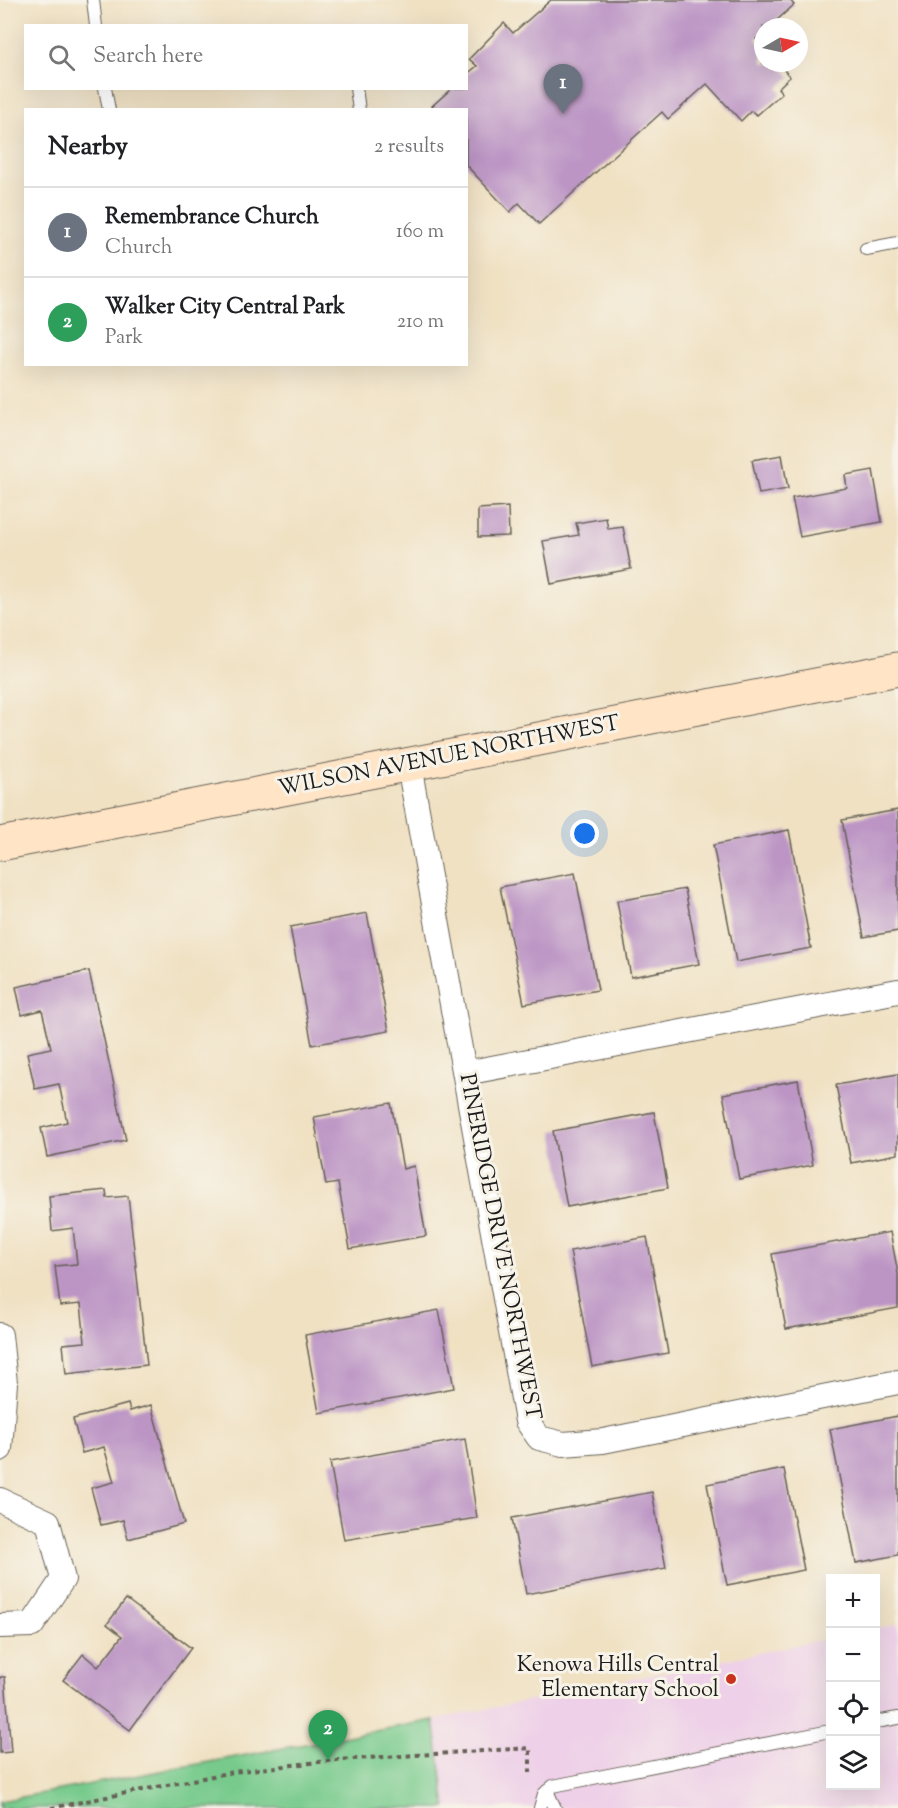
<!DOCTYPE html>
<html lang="en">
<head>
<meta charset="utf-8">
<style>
  :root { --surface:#fff; --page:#f2f2f2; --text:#202124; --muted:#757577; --line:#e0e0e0; --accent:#db2777 }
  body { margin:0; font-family:"Sorts Mill Goudy",serif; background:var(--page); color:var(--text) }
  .controls { position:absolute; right:18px; bottom:18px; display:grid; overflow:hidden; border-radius:0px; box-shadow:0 6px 24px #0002 }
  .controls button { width:54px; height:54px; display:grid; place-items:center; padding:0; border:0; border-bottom:2px solid var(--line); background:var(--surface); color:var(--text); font:30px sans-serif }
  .compass { position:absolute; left:754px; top:18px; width:54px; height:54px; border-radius:50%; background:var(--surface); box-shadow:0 6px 24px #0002; rotate:81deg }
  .you { position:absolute; left:585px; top:834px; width:21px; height:21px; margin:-15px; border:4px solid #fff; border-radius:50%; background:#1a73e8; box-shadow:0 0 0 9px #1a73e833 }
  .badge { display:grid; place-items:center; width:39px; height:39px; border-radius:50%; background:var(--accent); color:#fff; font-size:20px; font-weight:700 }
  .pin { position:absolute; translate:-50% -50px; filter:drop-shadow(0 2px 3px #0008) }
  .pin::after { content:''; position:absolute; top:32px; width:21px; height:18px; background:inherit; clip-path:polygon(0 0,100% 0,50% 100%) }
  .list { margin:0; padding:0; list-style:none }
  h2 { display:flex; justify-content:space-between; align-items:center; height:78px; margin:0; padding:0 24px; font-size:26px }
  h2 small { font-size:20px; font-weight:400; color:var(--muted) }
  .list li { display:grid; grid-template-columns:39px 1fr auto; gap:18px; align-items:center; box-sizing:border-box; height:90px; padding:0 24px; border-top:2px solid var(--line) }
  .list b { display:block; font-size:22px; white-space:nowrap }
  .list p { margin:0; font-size:20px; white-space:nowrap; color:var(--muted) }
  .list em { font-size:20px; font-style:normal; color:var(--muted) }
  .icon { flex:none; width:33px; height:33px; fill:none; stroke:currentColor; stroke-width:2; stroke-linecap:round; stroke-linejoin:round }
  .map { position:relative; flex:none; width:898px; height:1808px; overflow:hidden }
  .search { position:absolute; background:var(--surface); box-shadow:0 6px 24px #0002; left:24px; top:24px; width:444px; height:66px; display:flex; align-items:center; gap:15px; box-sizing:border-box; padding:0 21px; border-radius:0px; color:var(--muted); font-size:22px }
  .panel { position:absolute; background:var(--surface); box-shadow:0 6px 24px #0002; left:24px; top:108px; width:444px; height:258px; border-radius:0px }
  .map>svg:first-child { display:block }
</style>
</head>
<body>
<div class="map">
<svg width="898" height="1808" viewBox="0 0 898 1808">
  <rect width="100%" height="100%" fill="#f7f3e8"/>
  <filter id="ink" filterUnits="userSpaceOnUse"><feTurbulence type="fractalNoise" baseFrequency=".0167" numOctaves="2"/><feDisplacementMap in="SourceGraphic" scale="12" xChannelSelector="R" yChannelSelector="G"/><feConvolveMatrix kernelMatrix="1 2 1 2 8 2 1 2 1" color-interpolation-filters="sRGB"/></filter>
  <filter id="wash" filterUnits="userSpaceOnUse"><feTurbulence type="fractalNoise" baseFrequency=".008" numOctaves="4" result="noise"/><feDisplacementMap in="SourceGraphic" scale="24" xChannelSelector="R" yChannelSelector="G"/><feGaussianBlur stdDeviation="1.35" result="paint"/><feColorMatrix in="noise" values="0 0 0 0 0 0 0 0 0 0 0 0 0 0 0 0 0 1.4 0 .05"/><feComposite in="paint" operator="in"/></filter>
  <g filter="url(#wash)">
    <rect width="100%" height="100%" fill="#f0e1c3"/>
    <!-- built -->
    <polygon fill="#eed0e8" points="898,1624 898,1808 446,1808 434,1720 830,1638 830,1786 876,1786 876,1629"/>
    <!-- green -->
    <polygon fill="#77ca8c" stroke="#4a7354" stroke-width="1.5" points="434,1720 446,1808 0,1808 0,1801"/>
    <g id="blocks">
      <!-- building -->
      <g fill="#bc95c5">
        <polygon points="551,0 790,0 794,5 769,27 763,27 763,32 756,39 763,47 763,63 778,63 790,77 778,88 782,93 757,115 751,111 741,121 707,84 668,119 662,112 539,224 519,203 510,212 466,165 466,110 435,110 432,106 452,88 466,88 466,75 477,66 469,59 504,23 513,33"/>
        <polygon points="782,455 788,489 759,494 752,460"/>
        <polygon points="873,470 882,522 800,537 792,498 847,488 845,475"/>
        <polygon points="508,507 509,536 478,537 478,509"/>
        <polygon points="606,518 608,529 623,527 631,569 551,584 543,541 579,535 576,523"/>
        <polygon points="898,810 898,931 864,937 842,820"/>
        <polygon points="789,830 811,948 736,962 713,845"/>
        <polygon points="575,873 598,990 524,1004 500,887"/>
        <polygon points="685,889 699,964 631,977 617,901"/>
        <polygon points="367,913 389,1031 312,1045 290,927"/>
        <polygon points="89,971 126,1140 47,1157 41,1128 67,1122 59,1084 35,1089 27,1053 51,1048 42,1010 22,1015 16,987"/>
        <polygon points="898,1074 898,1154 851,1163 836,1085"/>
        <polygon points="798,1080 813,1165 739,1179 723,1094"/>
        <polygon points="391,1103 403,1169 414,1166 426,1236 350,1249 338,1183 326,1185 314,1117"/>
        <polygon points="654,1112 668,1188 567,1207 553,1131"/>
        <polygon points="106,1190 107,1198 128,1196 147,1365 66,1374 63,1344 85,1342 81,1304 60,1306 55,1266 77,1264 73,1228 52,1231 49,1196"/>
        <polygon points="890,1232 898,1273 898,1308 786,1329 772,1254"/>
        <polygon points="647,1237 668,1353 592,1367 570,1251"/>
        <polygon points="439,1310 454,1388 319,1413 305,1335"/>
        <polygon points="128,1404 130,1411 151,1405 184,1524 128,1539 123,1520 101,1525 91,1488 114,1482 104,1447 82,1453 73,1419"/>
        <polygon points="898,1416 898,1555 856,1563 830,1429"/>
        <polygon points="465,1439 477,1518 344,1540 330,1462"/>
        <polygon points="784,1469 804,1570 727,1585 707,1484"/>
        <polygon points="652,1492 666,1568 526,1594 512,1518"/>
        <polygon points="126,1599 191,1648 130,1730 63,1680 83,1654 98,1667 122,1636 107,1624"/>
        <polygon points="0,1677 5,1677 11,1752 0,1753"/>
      </g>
    </g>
  </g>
  <g filter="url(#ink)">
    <use href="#blocks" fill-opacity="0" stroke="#666156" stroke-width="1.5"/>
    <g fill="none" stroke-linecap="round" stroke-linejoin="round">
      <!-- service casing -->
      <g stroke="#666156" stroke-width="14">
        <g id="service">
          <polyline points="93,0 96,26"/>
          <polyline points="105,88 109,110"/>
          <polyline points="356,88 359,110"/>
          <polyline points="866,249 898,243"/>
          <polyline points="876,1722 898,1718"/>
          <polyline points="547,1791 555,1808"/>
          <polyline points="540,1808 544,1794 553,1786 830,1731"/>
        </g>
      </g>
      <!-- minor casing -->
      <g stroke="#666156" stroke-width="26">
        <g id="minor">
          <polyline points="409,765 527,1421 539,1438 563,1444 603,1441 898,1382"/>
          <polyline points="465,1073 898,991"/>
          <polyline points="0,1335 5,1383 0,1449"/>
          <polyline points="0,1500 48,1522 63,1579 32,1625 0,1626"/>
        </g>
      </g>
      <!-- secondary casing -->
      <g stroke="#666156" stroke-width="35">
        <polyline id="secondary" points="0,844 898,669"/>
      </g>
      <!-- path -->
      <polyline stroke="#666156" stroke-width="4" stroke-dasharray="4.5 4.5" stroke-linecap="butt" points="51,1808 233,1772 336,1760 530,1748 530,1777"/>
      <!-- service -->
      <use href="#service" stroke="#fff" stroke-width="12"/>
      <!-- minor -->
      <use href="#minor" stroke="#fff" stroke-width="24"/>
      <!-- secondary -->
      <use href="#secondary" stroke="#ffe4c6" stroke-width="33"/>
    </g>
  </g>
  <!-- markers -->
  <circle fill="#c8321e" stroke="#f7f3e8" stroke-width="2" cx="731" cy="1679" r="6"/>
  <g text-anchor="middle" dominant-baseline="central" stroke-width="6" stroke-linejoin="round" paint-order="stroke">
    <!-- street labels -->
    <g font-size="22" fill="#1c1c1c" stroke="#f7f3e8">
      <text transform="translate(449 757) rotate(-11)">WILSON AVENUE NORTHWEST</text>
      <text transform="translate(499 1247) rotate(79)">PINERIDGE DRIVE NORTHWEST</text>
    </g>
    <!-- poi labels -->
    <g font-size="22" fill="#1c1c1c" stroke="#f7f3e8" text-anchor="end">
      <text x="719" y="1666">Kenowa Hills Central<tspan x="719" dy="25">Elementary School</tspan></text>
    </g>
  </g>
</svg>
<div class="controls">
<button>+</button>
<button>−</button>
<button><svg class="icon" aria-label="locate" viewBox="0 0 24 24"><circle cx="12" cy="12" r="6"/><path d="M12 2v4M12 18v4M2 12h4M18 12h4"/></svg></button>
<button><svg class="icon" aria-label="layers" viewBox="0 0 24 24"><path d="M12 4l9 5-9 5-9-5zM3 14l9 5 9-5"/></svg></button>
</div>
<svg class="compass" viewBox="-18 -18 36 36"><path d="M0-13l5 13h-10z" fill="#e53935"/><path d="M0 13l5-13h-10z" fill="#757577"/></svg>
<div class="you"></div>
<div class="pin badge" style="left:563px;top:114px;background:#6b7280">1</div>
<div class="pin badge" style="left:328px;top:1760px;background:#2e9e5b">2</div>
<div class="search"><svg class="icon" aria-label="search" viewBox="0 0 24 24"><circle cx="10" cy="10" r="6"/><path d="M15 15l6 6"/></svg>Search here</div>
<section class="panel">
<h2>Nearby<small>2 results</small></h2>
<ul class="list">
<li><span class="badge" style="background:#6b7280">1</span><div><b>Remembrance Church</b><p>Church</p></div><em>160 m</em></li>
<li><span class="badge" style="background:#2e9e5b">2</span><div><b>Walker City Central Park</b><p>Park</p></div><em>210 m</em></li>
</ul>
</section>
</div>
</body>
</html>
